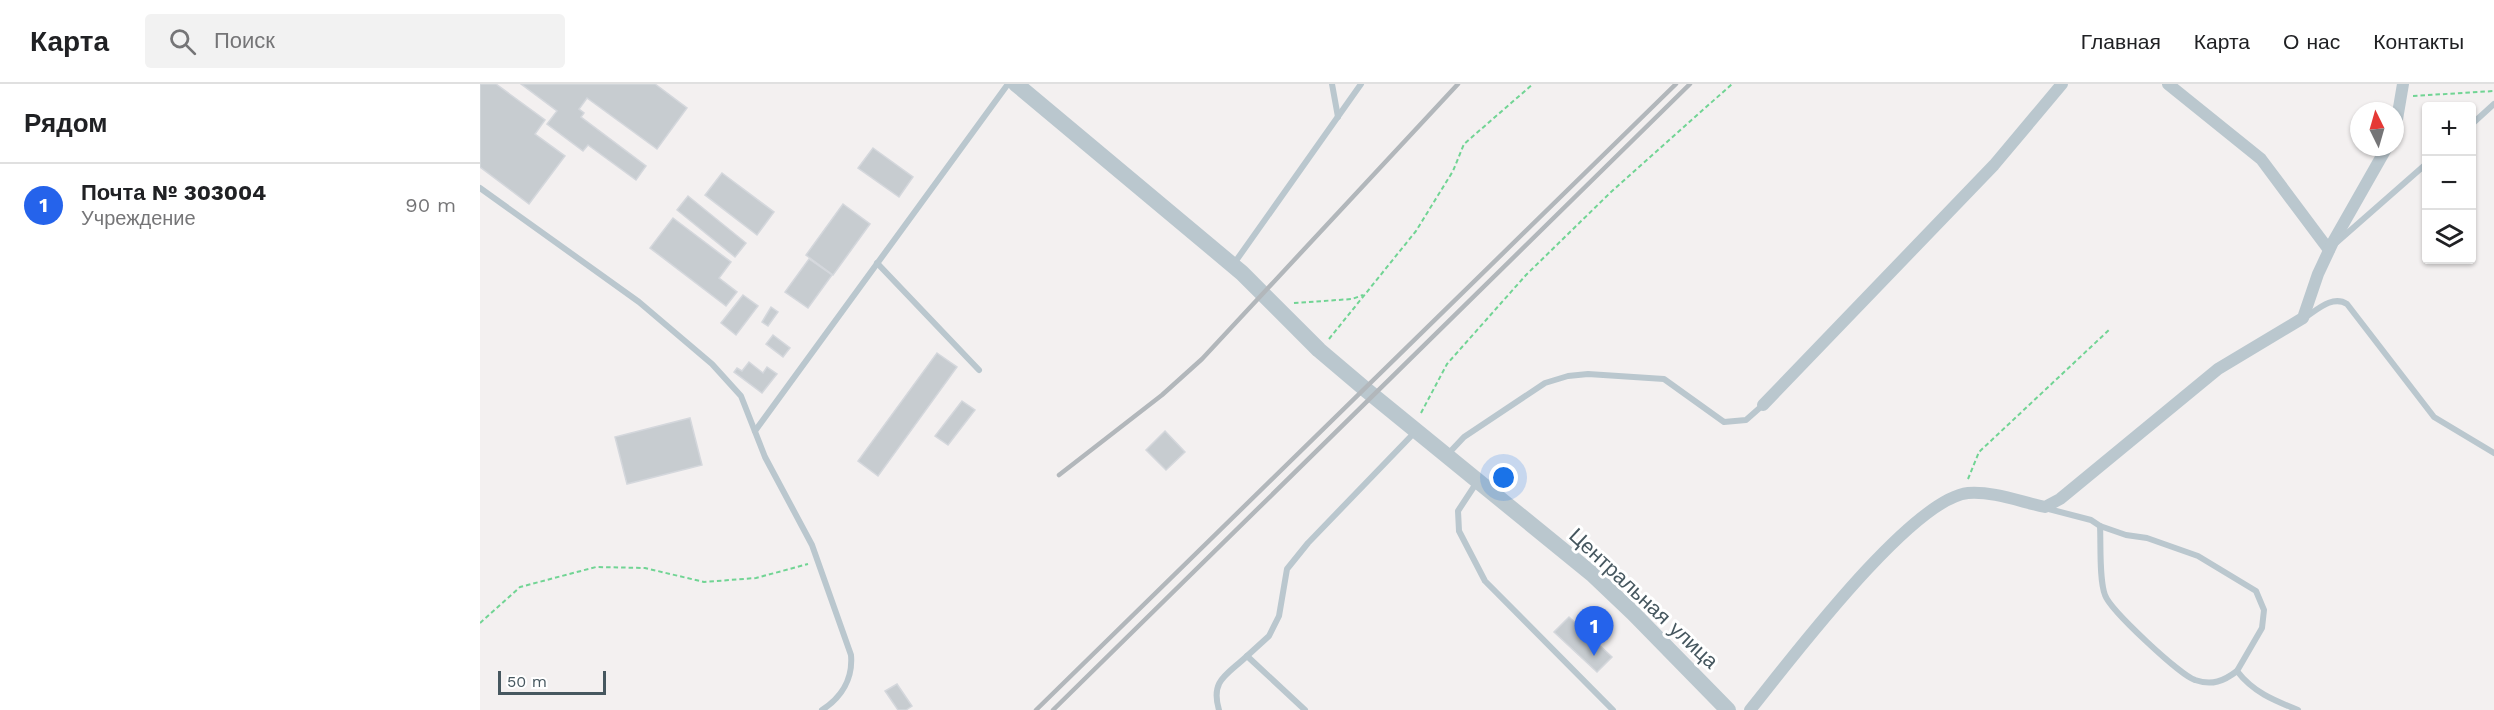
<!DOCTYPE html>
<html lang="ru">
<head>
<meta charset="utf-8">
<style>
  :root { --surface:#fff; --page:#f2f2f2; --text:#202124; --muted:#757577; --line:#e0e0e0; --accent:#2563eb }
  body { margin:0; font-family:"Work Sans",sans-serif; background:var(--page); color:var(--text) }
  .controls { position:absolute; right:18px; top:18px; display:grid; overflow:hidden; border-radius:6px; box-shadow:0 2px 4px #0004 }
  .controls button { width:54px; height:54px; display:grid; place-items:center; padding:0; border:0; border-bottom:2px solid var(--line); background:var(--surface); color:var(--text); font:30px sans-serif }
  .compass { position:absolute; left:1870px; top:18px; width:54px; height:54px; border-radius:50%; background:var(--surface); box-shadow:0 2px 4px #0004; rotate:355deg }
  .scale { position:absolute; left:18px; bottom:15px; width:108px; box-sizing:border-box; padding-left:6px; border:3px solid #46575f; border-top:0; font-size:16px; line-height:21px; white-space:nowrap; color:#46575f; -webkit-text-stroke:4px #fff; paint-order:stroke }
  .you { position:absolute; left:1024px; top:394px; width:21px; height:21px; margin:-15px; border:4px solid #fff; border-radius:50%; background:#1a73e8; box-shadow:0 0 0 9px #1a73e833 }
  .badge { display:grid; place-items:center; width:39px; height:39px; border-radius:50%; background:var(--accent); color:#fff; font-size:20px; font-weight:700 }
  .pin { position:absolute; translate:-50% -50px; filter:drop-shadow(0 2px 3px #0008) }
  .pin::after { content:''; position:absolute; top:32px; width:21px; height:18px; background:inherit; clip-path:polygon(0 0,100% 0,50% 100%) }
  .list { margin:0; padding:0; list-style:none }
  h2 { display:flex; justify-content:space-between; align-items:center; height:78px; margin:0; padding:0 24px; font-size:26px }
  h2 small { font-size:20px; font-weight:400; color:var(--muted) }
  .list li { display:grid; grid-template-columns:39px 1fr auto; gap:18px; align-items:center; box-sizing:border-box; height:84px; padding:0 24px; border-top:2px solid var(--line) }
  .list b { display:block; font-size:22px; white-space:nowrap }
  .list p { margin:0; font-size:20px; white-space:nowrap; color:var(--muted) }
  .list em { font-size:20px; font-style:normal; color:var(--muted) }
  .icon { flex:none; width:33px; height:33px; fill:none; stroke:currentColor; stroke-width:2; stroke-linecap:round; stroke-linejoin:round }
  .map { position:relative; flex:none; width:2014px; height:626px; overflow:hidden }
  header { display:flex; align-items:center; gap:36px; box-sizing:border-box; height:84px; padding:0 30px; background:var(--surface); border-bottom:2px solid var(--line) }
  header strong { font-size:28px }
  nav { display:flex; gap:33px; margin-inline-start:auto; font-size:21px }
  .search { width:420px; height:54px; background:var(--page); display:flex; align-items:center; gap:15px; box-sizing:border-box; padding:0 21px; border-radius:6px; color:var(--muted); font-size:22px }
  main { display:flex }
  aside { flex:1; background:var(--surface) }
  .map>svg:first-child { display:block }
</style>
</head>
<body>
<header>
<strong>Карта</strong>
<div class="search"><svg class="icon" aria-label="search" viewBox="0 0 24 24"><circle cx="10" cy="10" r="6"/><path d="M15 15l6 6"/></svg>Поиск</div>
<nav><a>Главная</a><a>Карта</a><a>О нас</a><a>Контакты</a></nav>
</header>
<main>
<aside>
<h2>Рядом<small></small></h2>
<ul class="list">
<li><span class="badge">1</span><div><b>Почта № 303004</b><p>Учреждение</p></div><em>90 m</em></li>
</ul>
</aside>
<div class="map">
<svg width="2014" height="626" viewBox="0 0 2014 626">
  <rect width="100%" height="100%" fill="#f3f0f0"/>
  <!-- building -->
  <g fill="#c7ccd0" stroke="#d4d7dc" stroke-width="1.5">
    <polygon points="0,0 16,0 65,36 55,50 85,72 49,120 0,83"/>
    <polygon points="41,0 175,0 207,24 177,65 107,14 99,25 104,29 101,33 166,82 156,96 108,61 103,67 67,40 77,27"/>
    <polygon points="393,64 433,93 419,113 378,84"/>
    <polygon points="242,89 294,128 277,151 225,111"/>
    <polygon points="208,112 266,159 255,173 197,126"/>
    <polygon points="363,120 390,140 353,191 326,171"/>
    <polygon points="193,134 251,178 239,194 257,208 246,222 170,164"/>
    <polygon points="329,175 352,191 328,224 305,208"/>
    <polygon points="263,211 278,222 256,251 241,239"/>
    <polygon points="291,223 298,228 288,242 282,238"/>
    <polygon points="293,251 310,264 303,273 286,260"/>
    <polygon points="457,269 477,283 398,392 378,377"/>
    <polygon points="269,278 283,289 287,283 297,290 282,309 254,288 257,284 262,287"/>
    <polygon points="482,317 495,326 468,361 455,352"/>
    <polygon points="210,334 222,381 147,400 135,353"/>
    <polygon points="685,347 705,368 686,386 666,366"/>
    <polygon points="1089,533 1132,573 1117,588 1074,548"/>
    <polygon points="417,600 432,622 426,626 418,626 405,607"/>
  </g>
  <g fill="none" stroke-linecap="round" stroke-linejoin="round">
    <!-- path -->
    <g stroke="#71d494" stroke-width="2" stroke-dasharray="4.5 3" stroke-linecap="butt">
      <polyline points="1933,12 2014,7"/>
      <polyline points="814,219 872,215 883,211"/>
      <polyline points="849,255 936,147 973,87 984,60 1053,0"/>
      <polyline points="941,329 967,280 1046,191 1131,108 1252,0"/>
      <polyline points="1488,395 1499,368 1630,245"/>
      <polyline points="0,539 40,503 116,483 165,484 224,498 276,494 328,480"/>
    </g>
    <!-- service -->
    <g stroke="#bac7ce" stroke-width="6">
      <polyline points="852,0 858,33"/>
      <polyline points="1992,40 2014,20"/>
      <path d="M0,104L159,218L232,280L261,312L285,373L332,461L371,571C373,594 362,613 342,626"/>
      <polyline points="1856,159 1946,80"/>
      <polyline points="397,179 499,286"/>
      <polyline points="753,181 881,0"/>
      <path d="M1826,233C1838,225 1853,211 1867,220L1954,333L2014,369"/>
      <polyline points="275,347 528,0"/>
      <polyline points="968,370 984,353 1065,299 1088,292 1108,290 1184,295 1244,338 1266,336 1283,321"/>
      <polyline points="997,398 978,427 979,447 1005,497 1133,626"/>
      <path d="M1565,424L1611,436L1620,442L1646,451L1667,454L1718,472L1776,507L1784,526L1782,544L1757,587C1773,608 1793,616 1818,626"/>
      <path d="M1620,442C1621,460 1619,496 1625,511C1630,526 1701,592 1715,596C1732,602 1744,597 1757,587"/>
      <polyline points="767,572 789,552 799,532 807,485 828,459 935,348"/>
      <path d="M739,626C730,596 747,591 767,572L825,626"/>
    </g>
    <!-- minor -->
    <g stroke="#bac7ce" stroke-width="12">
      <polyline points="1688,0 1781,75 1849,166"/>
      <polyline points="1915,47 1923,0"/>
      <polyline points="1283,321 1514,81 1582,0"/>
      <path d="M1270,626C1309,578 1431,415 1488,409C1513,407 1541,418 1565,423L1580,415L1738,285L1823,234L1838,190L1853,158L1907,63"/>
    </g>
    <!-- tertiary -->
    <polyline stroke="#bac7ce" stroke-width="16" points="536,0 762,189 839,266 885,305 1112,490 1153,529 1248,626"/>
    <!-- rail -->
    <g stroke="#b2b7bb" stroke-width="4.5">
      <polyline points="579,391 682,311 722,275 978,0"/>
      <polyline points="556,626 1196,0"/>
      <polyline points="573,626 1210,0"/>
    </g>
  </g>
  <g text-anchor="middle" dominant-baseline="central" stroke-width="6" stroke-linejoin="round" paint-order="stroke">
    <!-- street labels -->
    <g font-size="21" fill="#46575f" stroke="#fff">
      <text transform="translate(1164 514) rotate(43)">Центральная улица</text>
    </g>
  </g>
</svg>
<div class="controls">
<button>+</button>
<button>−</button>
<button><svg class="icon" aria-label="layers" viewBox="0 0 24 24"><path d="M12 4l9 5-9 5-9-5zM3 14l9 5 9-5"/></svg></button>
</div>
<svg class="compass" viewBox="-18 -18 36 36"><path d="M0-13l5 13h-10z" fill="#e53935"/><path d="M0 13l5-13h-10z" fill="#757577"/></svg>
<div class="scale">50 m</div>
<div class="you"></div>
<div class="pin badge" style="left:1114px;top:572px">1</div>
</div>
</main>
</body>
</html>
